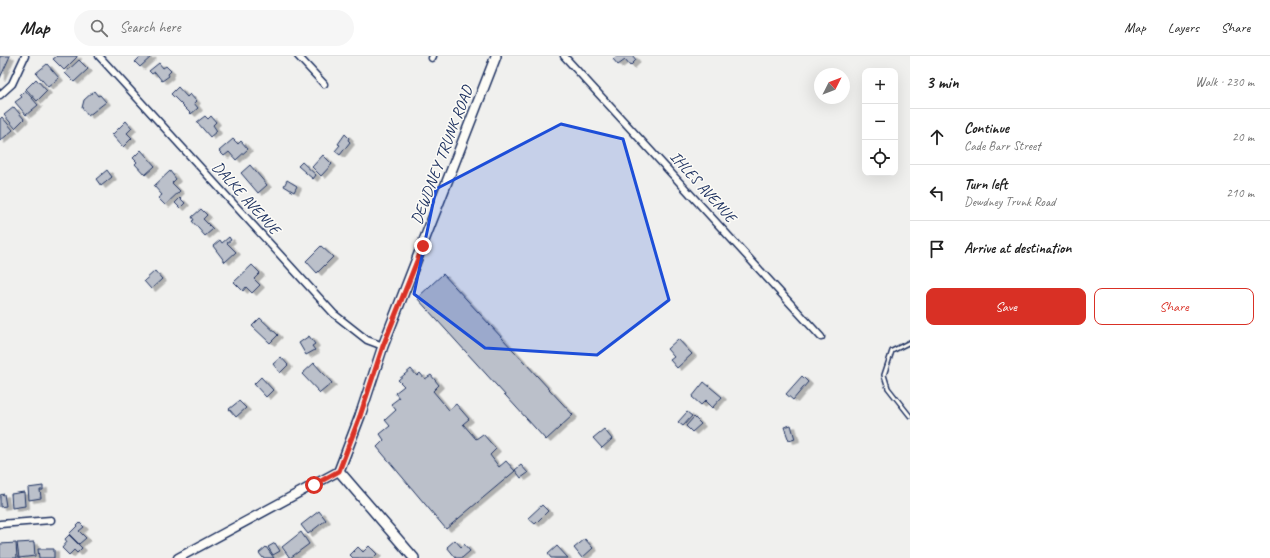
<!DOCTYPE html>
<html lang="en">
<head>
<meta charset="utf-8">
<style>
  :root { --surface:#fff; --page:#f6f6f6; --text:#222; --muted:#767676; --line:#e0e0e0; --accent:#d93025 }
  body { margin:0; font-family:Caveat,sans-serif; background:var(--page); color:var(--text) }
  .controls { position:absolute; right:12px; top:12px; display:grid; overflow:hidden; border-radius:8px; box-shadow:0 4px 16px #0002 }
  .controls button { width:36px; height:36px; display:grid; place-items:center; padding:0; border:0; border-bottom:1px solid var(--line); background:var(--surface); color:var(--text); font:20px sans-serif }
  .compass { position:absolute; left:814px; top:12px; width:36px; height:36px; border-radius:50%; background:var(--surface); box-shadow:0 4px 16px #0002; rotate:48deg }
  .stop { position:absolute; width:12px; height:12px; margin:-9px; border:3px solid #d93025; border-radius:50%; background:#fff }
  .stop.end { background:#d93025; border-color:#fff; box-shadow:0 1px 4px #0008 }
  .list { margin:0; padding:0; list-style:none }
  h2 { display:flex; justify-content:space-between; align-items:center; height:52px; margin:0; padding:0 16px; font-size:17px }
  h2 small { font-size:13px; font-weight:400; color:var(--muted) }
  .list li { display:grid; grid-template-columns:26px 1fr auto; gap:12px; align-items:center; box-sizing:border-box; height:56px; padding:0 16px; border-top:1px solid var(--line) }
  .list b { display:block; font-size:15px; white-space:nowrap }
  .list p { margin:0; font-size:13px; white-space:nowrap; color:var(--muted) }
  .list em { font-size:13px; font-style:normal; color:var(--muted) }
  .actions { display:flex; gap:8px; padding:12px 16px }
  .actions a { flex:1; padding:9px 0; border:1px solid var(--accent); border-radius:8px; text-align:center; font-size:14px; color:var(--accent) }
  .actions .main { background:var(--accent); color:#fff }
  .icon { flex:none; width:22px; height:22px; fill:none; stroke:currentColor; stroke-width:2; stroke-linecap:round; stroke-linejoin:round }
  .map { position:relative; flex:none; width:910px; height:502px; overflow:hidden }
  header { display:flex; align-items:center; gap:24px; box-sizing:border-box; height:56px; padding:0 20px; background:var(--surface); border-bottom:1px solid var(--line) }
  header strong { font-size:19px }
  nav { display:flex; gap:22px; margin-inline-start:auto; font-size:14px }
  .search { width:280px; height:36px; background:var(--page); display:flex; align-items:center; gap:10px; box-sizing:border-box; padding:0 14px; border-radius:22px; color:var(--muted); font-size:15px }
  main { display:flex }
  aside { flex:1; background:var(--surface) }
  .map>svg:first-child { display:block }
</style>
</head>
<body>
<header>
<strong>Map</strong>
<div class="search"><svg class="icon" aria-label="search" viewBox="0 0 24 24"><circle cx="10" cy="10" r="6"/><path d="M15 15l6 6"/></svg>Search here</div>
<nav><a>Map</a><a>Layers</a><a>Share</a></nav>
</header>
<main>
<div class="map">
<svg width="910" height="502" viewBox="0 0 910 502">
  <defs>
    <filter id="shadow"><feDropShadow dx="4.5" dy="2.5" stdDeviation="0" flood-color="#0004"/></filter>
  </defs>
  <rect width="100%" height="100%" fill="#f0f0ee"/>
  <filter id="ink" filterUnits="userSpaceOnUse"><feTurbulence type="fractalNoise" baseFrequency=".025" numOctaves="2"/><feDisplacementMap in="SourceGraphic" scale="8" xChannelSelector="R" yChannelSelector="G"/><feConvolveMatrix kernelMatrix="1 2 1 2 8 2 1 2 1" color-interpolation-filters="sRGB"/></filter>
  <g filter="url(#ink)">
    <!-- building -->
    <g fill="#bbc0ca" stroke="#1b2f5e" filter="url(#shadow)">
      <polygon points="0,0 10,0 0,22"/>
      <polygon points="57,0 77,0 77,1 64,14 53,3"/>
      <polygon points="141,0 140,0 152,0 140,11 135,6"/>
      <polygon points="616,0 633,0 636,4 630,10 625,4 618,9 613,3"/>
      <polygon points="79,4 88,13 74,26 65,17"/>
      <polygon points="159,7 163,12 166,10 171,15 168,18 169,20 162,25 155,16 152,18 149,15"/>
      <polygon points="47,8 59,22 48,31 36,17"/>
      <polygon points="36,23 47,35 37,45 26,33"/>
      <polygon points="178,31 187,41 190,38 196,45 194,47 198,52 191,58 171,38"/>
      <polygon points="25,34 38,49 26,59 15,46 22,41 20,39"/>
      <polygon points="94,35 98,40 100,39 106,46 88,60 82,52 84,44"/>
      <polygon points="14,51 24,63 15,72 4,59"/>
      <polygon points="205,60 208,63 211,60 216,66 213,69 217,75 210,81 197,66"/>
      <polygon points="2,61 13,74 0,85 0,63"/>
      <polygon points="126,65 132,72 127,77 132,82 123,91 112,79"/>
      <polygon points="345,78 349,82 348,84 350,86 340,99 335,95 340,89 338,88"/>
      <polygon points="233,83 238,88 241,85 248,93 236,104 229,96 224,100 219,95"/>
      <polygon points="141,94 155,110 145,119 135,108 137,106 133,102"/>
      <polygon points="323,99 332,108 321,120 312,111"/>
      <polygon points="302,106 316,119 313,123 298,110"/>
      <polygon points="250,109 267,129 258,137 241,117"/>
      <polygon points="107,114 112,121 101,130 96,123"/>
      <polygon points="170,115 176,123 172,127 180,135 165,149 158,142 162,139 154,130"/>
      <polygon points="287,124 297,130 294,136 284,130"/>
      <polygon points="180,142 185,147 180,152 175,147"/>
      <polygon points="201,153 207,159 203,163 213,173 205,180 192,165 194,164 192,161"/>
      <polygon points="229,181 231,184 227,187 236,196 225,206 213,190 220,184 222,187"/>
      <polygon points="321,190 333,201 317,217 306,205"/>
      <polygon points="252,209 260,217 254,223 260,229 252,237 246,231 243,235 234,226"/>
      <polygon points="155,215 162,223 151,233 144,225"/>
      <polygon points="443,218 573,359 546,384 417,242"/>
      <polygon points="260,262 278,279 270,287 252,270"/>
      <polygon points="309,280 315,288 312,290 315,294 306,299 299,287"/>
      <polygon points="678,283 692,298 677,312 670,304 674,301 667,293"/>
      <polygon points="281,301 288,309 280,317 273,308"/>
      <polygon points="314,307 332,327 320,337 302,318"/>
      <polygon points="411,313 417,320 420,317 425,323 431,319 439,329 433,335 449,354 456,348 469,363 463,368 476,383 483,378 496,393 490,399 499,411 506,405 515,415 446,473 377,391 384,384 380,378 390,370 385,364 396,354 391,348 399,342 395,337 404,330 398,324"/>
      <polygon points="802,320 808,326 793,344 786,338"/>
      <polygon points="261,321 273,334 266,341 254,328"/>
      <polygon points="704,326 722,341 712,352 706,346 707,345 706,344 701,349 692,341"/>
      <polygon points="239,345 246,352 236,361 229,353"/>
      <polygon points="687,356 692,360 683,370 678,366"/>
      <polygon points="694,361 701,368 692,376 686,370"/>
      <polygon points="791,369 795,383 789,385 784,371"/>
      <polygon points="604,373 612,383 602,392 593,382"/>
      <polygon points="521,409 528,417 521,422 515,414"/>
      <polygon points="43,430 43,434 40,434 41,442 29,444 28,432"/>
      <polygon points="24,436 25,450 12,452 11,438"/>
      <polygon points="4,438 6,450 0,451 0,439"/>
      <polygon points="542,449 548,455 535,468 528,462"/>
      <polygon points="319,455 326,464 308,478 301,469"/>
      <polygon points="80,467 84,471 79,475 86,482 79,488 69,478"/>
      <polygon points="301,476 309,488 290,502 282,491"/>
      <polygon points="69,479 82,492 77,497 74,494 69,499 62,492 67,486 65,483"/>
      <polygon points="585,483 593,492 582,502 574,492"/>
      <polygon points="455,484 461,491 464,488 470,495 462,502 456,502 447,491"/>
      <polygon points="34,486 35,500 19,502 17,487"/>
      <polygon points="16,487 17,502 0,502 0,488"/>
      <polygon points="275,487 280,495 273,499 268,491"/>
      <polygon points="369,490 377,498 373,502 353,502 350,499 358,491 363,496"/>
      <polygon points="557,490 568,502 551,502 548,498"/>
      <polygon points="266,491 274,502 263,502 259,497"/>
      <polygon points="38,493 54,493 54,502 39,502"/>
    </g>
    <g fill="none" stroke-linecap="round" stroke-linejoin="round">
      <!-- service casing -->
      <g stroke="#1b2f5e" stroke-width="6">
        <polyline id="service" points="910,286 892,295 884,319 888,332 910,360"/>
      </g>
      <!-- minor casing -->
      <g stroke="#1b2f5e" stroke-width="9">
        <g id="minor">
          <polyline points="99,0 334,258 367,284 383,290"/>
          <polyline points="298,0 324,28"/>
          <polyline points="564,0 821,281"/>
          <polyline points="432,2 433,0"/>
          <polyline points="0,39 12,28 25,0"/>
          <polyline points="0,468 51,464"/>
        </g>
      </g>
      <!-- tertiary casing -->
      <g stroke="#1b2f5e" stroke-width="11">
        <polyline id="tertiary" points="178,502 339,415"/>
      </g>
      <!-- secondary casing -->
      <g stroke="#1b2f5e" stroke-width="12">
        <polyline id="secondary" points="414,502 339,415 360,360 383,290 496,0"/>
      </g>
      <!-- service -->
      <use href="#service" stroke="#fdfcf7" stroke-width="3"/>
      <!-- minor -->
      <use href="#minor" stroke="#fdfcf7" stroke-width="6"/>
      <!-- tertiary -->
      <use href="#tertiary" stroke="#fdfcf7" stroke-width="8"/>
      <!-- secondary -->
      <use href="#secondary" stroke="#fdfcf7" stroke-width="9"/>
    </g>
  </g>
  <g fill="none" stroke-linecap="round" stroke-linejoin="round" filter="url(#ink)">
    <!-- route -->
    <polyline stroke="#d93025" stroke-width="5" points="314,429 339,415 360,360 383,290 423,190"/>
  </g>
  <!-- marked area -->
  <path fill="#1d4ed8" fill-opacity="0.2" stroke="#1d4ed8" stroke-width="3" stroke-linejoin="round" d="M561,68L623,83L669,244L597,299L485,292L414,238L436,133Z"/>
  <g text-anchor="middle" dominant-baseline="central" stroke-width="3" stroke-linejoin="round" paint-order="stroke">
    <!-- street labels -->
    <g font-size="16" fill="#1b2f5e" stroke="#fdfcf7">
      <text transform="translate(442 99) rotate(-69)">DEWDNEY TRUNK ROAD</text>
      <text transform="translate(703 131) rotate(48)">IHLES AVENUE</text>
      <text transform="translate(246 142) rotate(48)">DALKE AVENUE</text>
    </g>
  </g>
</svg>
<div class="controls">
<button>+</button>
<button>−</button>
<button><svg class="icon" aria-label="locate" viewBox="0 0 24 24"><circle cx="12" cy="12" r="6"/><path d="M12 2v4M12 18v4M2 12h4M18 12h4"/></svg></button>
</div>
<svg class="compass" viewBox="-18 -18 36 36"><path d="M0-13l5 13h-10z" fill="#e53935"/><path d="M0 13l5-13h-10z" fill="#767676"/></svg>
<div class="stop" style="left:314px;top:429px"></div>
<div class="stop end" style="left:423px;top:190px"></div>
</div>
<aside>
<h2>3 min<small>Walk · 230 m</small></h2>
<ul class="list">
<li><svg class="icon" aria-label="ahead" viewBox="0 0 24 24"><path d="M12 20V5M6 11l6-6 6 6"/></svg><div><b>Continue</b><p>Cade Barr Street</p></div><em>20 m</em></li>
<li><svg class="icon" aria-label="left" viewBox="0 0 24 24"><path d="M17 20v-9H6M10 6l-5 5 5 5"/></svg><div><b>Turn left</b><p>Dewdney Trunk Road</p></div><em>210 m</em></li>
<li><svg class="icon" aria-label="arrive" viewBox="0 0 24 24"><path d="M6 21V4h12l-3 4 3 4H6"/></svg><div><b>Arrive at destination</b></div></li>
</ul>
<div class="actions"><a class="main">Save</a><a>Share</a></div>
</aside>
</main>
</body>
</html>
